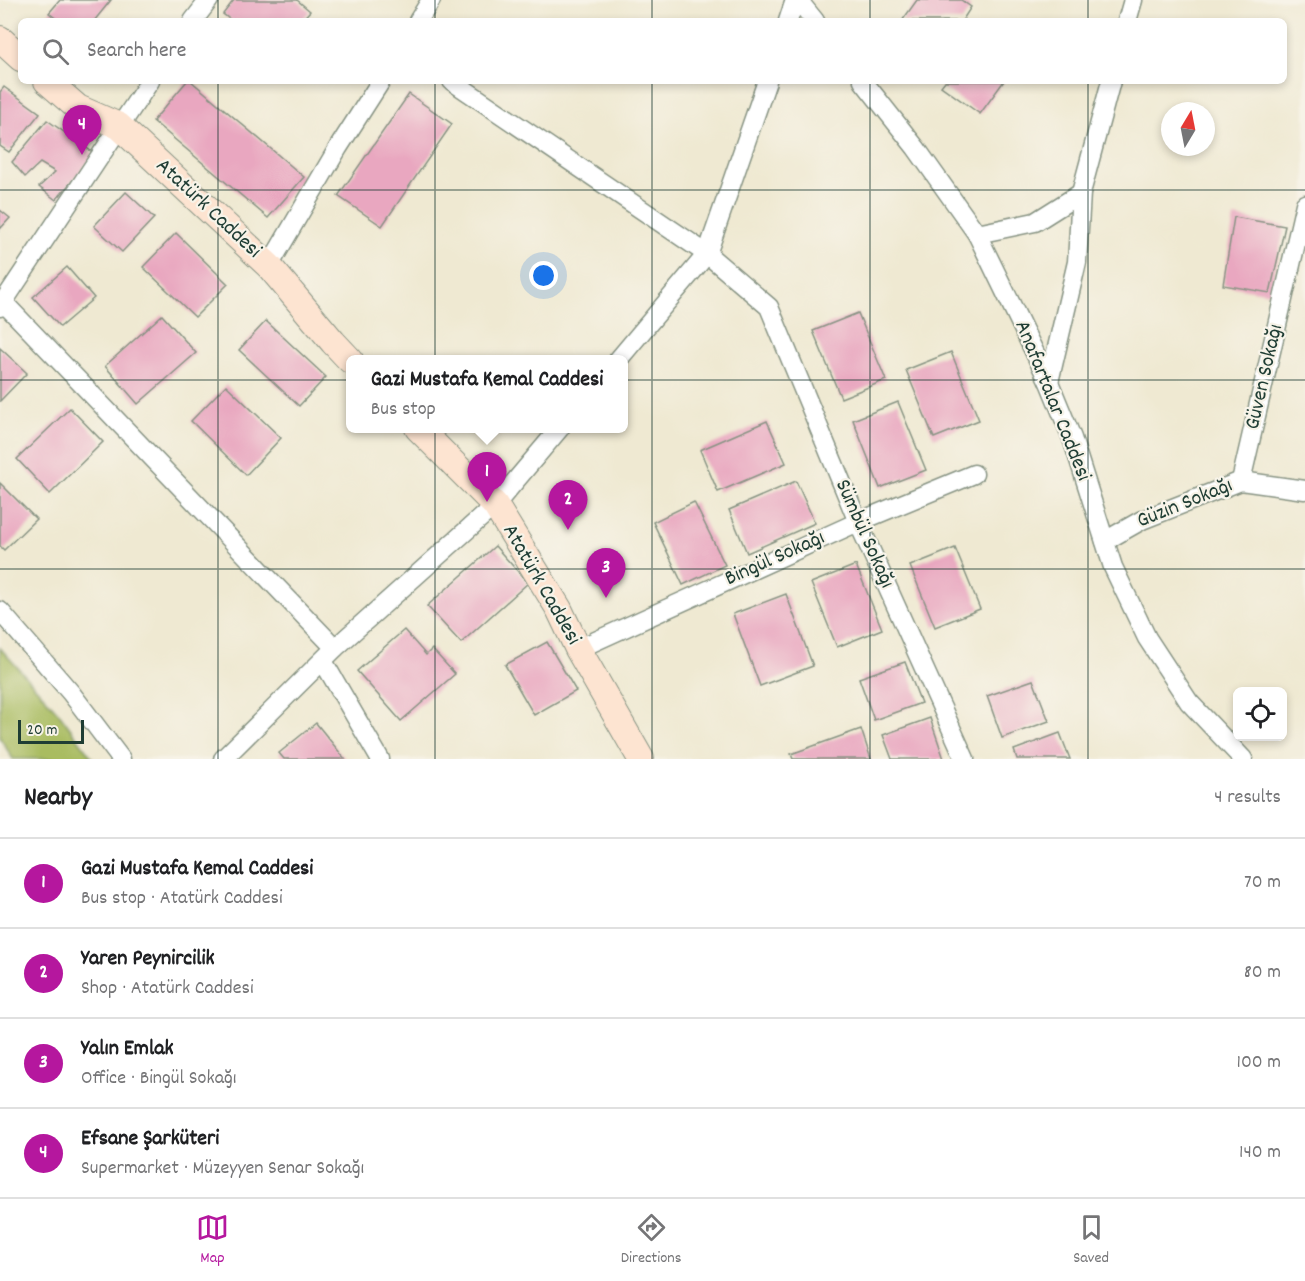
<!DOCTYPE html>
<html lang="en">
<head>
<meta charset="utf-8">
<style>
  :root { --surface:#fff; --page:#f6f6f6; --text:#202124; --muted:#757577; --line:#e0e0e0; --accent:#b5179e }
  body { margin:0; font-family:Dekko,sans-serif; background:var(--page); color:var(--text) }
  .controls { position:absolute; right:18px; bottom:18px; display:grid; overflow:hidden; border-radius:9px; box-shadow:0 3px 9px #0003 }
  .controls button { width:54px; height:54px; display:grid; place-items:center; padding:0; border:0; border-bottom:2px solid var(--line); background:var(--surface); color:var(--text); font:30px sans-serif }
  .compass { position:absolute; left:1161px; top:102px; width:54px; height:54px; border-radius:50%; background:var(--surface); box-shadow:0 3px 9px #0003; rotate:10deg }
  .scale { position:absolute; left:18px; bottom:15px; width:66px; box-sizing:border-box; padding-left:6px; border:3px solid #1f3d34; border-top:0; font-size:16px; line-height:21px; white-space:nowrap; color:#1f3d34; -webkit-text-stroke:4px #f7f3e8; paint-order:stroke }
  .you { position:absolute; left:544px; top:276px; width:21px; height:21px; margin:-15px; border:4px solid #fff; border-radius:50%; background:#1a73e8; box-shadow:0 0 0 9px #1a73e833 }
  .badge { display:grid; place-items:center; width:39px; height:39px; border-radius:50%; background:var(--accent); color:#fff; font-size:20px; font-weight:700 }
  .pin { position:absolute; translate:-50% -50px; filter:drop-shadow(0 2px 3px #0008) }
  .pin::after { content:''; position:absolute; top:32px; width:21px; height:18px; background:inherit; clip-path:polygon(0 0,100% 0,50% 100%) }
  .popup { position:absolute; left:346px; top:355px; width:282px; height:78px; box-sizing:border-box; display:grid; place-content:center; border-radius:9px; background:var(--surface); filter:drop-shadow(0 2px 4px #0005); font-size:20px; white-space:nowrap; color:var(--muted) }
  .popup b { font-size:22px; color:var(--text) }
  .popup::after { content:''; position:absolute; left:50%; top:100%; margin-left:-12px; border:12px solid transparent; border-top-color:var(--surface) }
  .list { margin:0; padding:0; list-style:none }
  h2 { display:flex; justify-content:space-between; align-items:center; height:78px; margin:0; padding:0 24px; font-size:26px }
  h2 small { font-size:20px; font-weight:400; color:var(--muted) }
  .list li { display:grid; grid-template-columns:39px 1fr auto; gap:18px; align-items:center; box-sizing:border-box; height:90px; padding:0 24px; border-top:2px solid var(--line) }
  .list b { display:block; font-size:22px; white-space:nowrap }
  .list p { margin:0; font-size:20px; white-space:nowrap; color:var(--muted) }
  .list em { font-size:20px; font-style:normal; color:var(--muted) }
  .icon { flex:none; width:33px; height:33px; fill:none; stroke:currentColor; stroke-width:2; stroke-linecap:round; stroke-linejoin:round }
  .map { position:relative; flex:none; width:1305px; height:759px; overflow:hidden }
  .search { position:absolute; background:var(--surface); box-shadow:0 3px 9px #0003; left:18px; right:18px; top:18px; height:66px; display:flex; align-items:center; gap:15px; box-sizing:border-box; padding:0 21px; border-radius:9px; color:var(--muted); font-size:22px }
  .sheet { height:438px; background:var(--surface) }
  nav { display:flex; justify-content:space-around; align-items:center; box-sizing:border-box; height:84px; border-top:2px solid var(--line); background:var(--surface); font-size:16px; color:var(--muted) }
  nav a { display:grid; justify-items:center; gap:3px }
  nav .on { color:var(--accent) }
  .map>svg:first-child { display:block }
</style>
</head>
<body>
<div class="map">
<svg width="1305" height="759" viewBox="0 0 1305 759">
  <rect width="100%" height="100%" fill="#f7f3e8"/>
  <filter id="ink" filterUnits="userSpaceOnUse"><feTurbulence type="fractalNoise" baseFrequency=".0167" numOctaves="2"/><feDisplacementMap in="SourceGraphic" scale="12" xChannelSelector="R" yChannelSelector="G"/><feConvolveMatrix kernelMatrix="1 2 1 2 8 2 1 2 1" color-interpolation-filters="sRGB"/></filter>
  <filter id="wash" filterUnits="userSpaceOnUse"><feTurbulence type="fractalNoise" baseFrequency=".008" numOctaves="4" result="noise"/><feDisplacementMap in="SourceGraphic" scale="24" xChannelSelector="R" yChannelSelector="G"/><feGaussianBlur stdDeviation="1.35" result="paint"/><feColorMatrix in="noise" values="0 0 0 0 0 0 0 0 0 0 0 0 0 0 0 0 0 1.4 0 .05"/><feComposite in="paint" operator="in"/></filter>
  <g filter="url(#wash)">
    <rect width="100%" height="100%" fill="#efe9d2"/>
    <!-- green -->
    <polygon fill="#a9bc60" stroke="#647c4a" stroke-width="1.5" points="0,648 58,712 93,759 13,759 0,738"/>
    <g id="blocks">
      <!-- building -->
      <g fill="#e9a7c0">
        <polygon points="60,0 111,0 94,21 59,21 49,13"/>
        <polygon points="234,0 297,0 310,11 301,21 232,21 223,14"/>
        <polygon points="917,0 961,0 971,7 962,21 902,21"/>
        <polygon points="187,81 191,81 304,177 268,218 153,121"/>
        <polygon points="945,81 1004,81 980,114 941,86"/>
        <polygon points="4,87 40,113 9,152 0,146 0,92"/>
        <polygon points="409,94 452,124 382,226 338,196"/>
        <polygon points="47,120 95,154 56,200 39,187 55,172 40,163 25,177 12,162"/>
        <polygon points="126,192 154,218 122,252 94,226"/>
        <polygon points="0,210 10,218 0,229"/>
        <polygon points="1234,217 1285,226 1270,293 1223,285"/>
        <polygon points="176,233 228,284 195,317 143,267"/>
        <polygon points="67,267 94,298 60,327 33,297"/>
        <polygon points="858,313 886,380 841,398 813,331"/>
        <polygon points="162,315 196,353 138,404 105,366"/>
        <polygon points="266,321 326,377 299,406 239,350"/>
        <polygon points="0,348 27,373 0,401"/>
        <polygon points="951,352 979,420 934,438 906,370"/>
        <polygon points="226,385 281,438 246,475 191,421"/>
        <polygon points="898,402 926,470 880,488 853,420"/>
        <polygon points="70,408 103,442 50,494 17,459"/>
        <polygon points="767,421 786,463 718,492 700,450"/>
        <polygon points="796,481 815,523 747,553 729,510"/>
        <polygon points="0,483 36,519 4,550 0,546"/>
        <polygon points="694,502 725,565 683,585 653,522"/>
        <polygon points="495,546 528,583 461,643 427,606"/>
        <polygon points="955,548 980,609 935,627 910,566"/>
        <polygon points="856,565 882,629 837,647 811,583"/>
        <polygon points="786,594 813,666 760,686 733,614"/>
        <polygon points="404,630 426,655 432,649 455,674 401,721 357,671"/>
        <polygon points="547,642 576,691 534,715 505,665"/>
        <polygon points="905,662 921,703 874,720 859,678"/>
        <polygon points="1033,680 1049,721 1002,738 987,696"/>
        <polygon points="930,718 944,759 892,759 883,735"/>
        <polygon points="316,723 345,759 284,759 279,753"/>
        <polygon points="861,729 871,759 793,759 791,754"/>
        <polygon points="1060,733 1070,759 1017,759 1014,750"/>
      </g>
    </g>
  </g>
  <g filter="url(#ink)">
    <use href="#blocks" fill-opacity="0" stroke="#879383" stroke-width="1.5"/>
    <g fill="none" stroke-linecap="round" stroke-linejoin="round">
      <!-- street casing -->
      <g stroke="#879383" stroke-width="21">
        <g id="street">
          <polyline points="798,0 815,21"/>
          <polyline points="193,21 209,0"/>
          <polyline points="418,21 431,0"/>
          <polyline points="788,21 795,0"/>
          <polyline points="1127,21 1133,0"/>
          <polyline points="452,81 707,254 769,307 858,522 965,759"/>
          <polyline points="863,81 916,148 977,234 1049,382 1072,438 1113,567 1147,638 1189,702 1243,759"/>
          <polyline points="977,234 1035,222 1081,193"/>
          <polyline points="269,266 338,148 381,81"/>
          <polyline points="4,303 335,648"/>
          <polyline points="0,307 150,81"/>
          <polyline points="618,360 707,254 767,81"/>
          <polyline points="1049,382 1077,262 1081,193 1111,81"/>
          <polyline points="1241,481 1305,204"/>
          <polyline points="1105,541 1142,520 1241,481 1305,490"/>
          <polyline points="0,611 71,693 121,759"/>
          <polyline points="578,649 858,522 974,474"/>
          <polyline points="323,661 380,759"/>
          <polyline points="223,759 335,648 495,505 560,428"/>
        </g>
      </g>
      <!-- secondary casing -->
      <g stroke="#879383" stroke-width="28">
        <g id="secondary">
          <polyline points="0,39 21,58"/>
          <polyline points="47,81 78,108 119,126 269,266 333,342 350,360"/>
          <polyline points="418,428 495,505 559,609 578,649 641,759"/>
        </g>
      </g>
      <!-- street -->
      <use href="#street" stroke="#fff" stroke-width="18"/>
      <!-- secondary -->
      <use href="#secondary" stroke="#fde4d1" stroke-width="26"/>
    </g>
  </g>
  <!-- grid -->
  <path fill="none" stroke="#1f3d34" stroke-width="1.5" stroke-opacity="0.55" d="M218,0V21M435,0V21M652,0V21M870,0V21M1088,0V21M218,81V759M435,81V759M652,81V759M870,81V759M1088,81V759M0,190H1305M0,380H1305M0,569H1305"/>
  <g text-anchor="middle" dominant-baseline="central" stroke-width="4.5" stroke-linejoin="round" paint-order="stroke">
    <!-- street labels -->
    <g font-size="22" fill="#1f3d34" stroke="#f7f3e8">
      <text transform="translate(208 209) rotate(43)">Atatürk Caddesi</text>
      <text transform="translate(1265 377) rotate(-77)">Güven Sokağı</text>
      <text transform="translate(1052 401) rotate(68)">Anafartalar Caddesi</text>
      <text transform="translate(1185 504) rotate(-22)">Güzin Sokağı</text>
      <text transform="translate(864 534) rotate(66)">Sümbül Sokağı</text>
      <text transform="translate(775 559) rotate(-24)">Bingül Sokağı</text>
      <text transform="translate(541 585) rotate(60)">Atatürk Caddesi</text>
    </g>
  </g>
</svg>
<div class="controls">
<button><svg class="icon" aria-label="locate" viewBox="0 0 24 24"><circle cx="12" cy="12" r="6"/><path d="M12 2v4M12 18v4M2 12h4M18 12h4"/></svg></button>
</div>
<svg class="compass" viewBox="-18 -18 36 36"><path d="M0-13l5 13h-10z" fill="#e53935"/><path d="M0 13l5-13h-10z" fill="#757577"/></svg>
<div class="scale">20 m</div>
<div class="you"></div>
<div class="pin badge" style="left:487px;top:502px">1</div>
<div class="popup"><b>Gazi Mustafa Kemal Caddesi</b>Bus stop</div>
<div class="pin badge" style="left:568px;top:530px">2</div>
<div class="pin badge" style="left:606px;top:598px">3</div>
<div class="pin badge" style="left:82px;top:155px">4</div>
<div class="search"><svg class="icon" aria-label="search" viewBox="0 0 24 24"><circle cx="10" cy="10" r="6"/><path d="M15 15l6 6"/></svg>Search here</div>
</div>
<section class="sheet">
<h2>Nearby<small>4 results</small></h2>
<ul class="list">
<li><span class="badge">1</span><div><b>Gazi Mustafa Kemal Caddesi</b><p>Bus stop · Atatürk Caddesi</p></div><em>70 m</em></li>
<li><span class="badge">2</span><div><b>Yaren Peynircilik</b><p>Shop · Atatürk Caddesi</p></div><em>80 m</em></li>
<li><span class="badge">3</span><div><b>Yalın Emlak</b><p>Office · Bingül Sokağı</p></div><em>100 m</em></li>
<li><span class="badge">4</span><div><b>Efsane Şarküteri</b><p>Supermarket · Müzeyyen Senar Sokağı</p></div><em>140 m</em></li>
</ul>
</section>
<nav>
<a class="on"><svg class="icon" aria-label="map" viewBox="0 0 24 24"><path d="M3 6l6-2 6 2 6-2v14l-6 2-6-2-6 2zM9 4v14M15 6v14"/></svg>Map</a>
<a><svg class="icon" aria-label="directions" viewBox="0 0 24 24"><path d="M12 3l9 9-9 9-9-9zM9 14v-3h6M13 9l2 2-2 2"/></svg>Directions</a>
<a><svg class="icon" aria-label="saved" viewBox="0 0 24 24"><path d="M7 4h10v16l-5-4-5 4z"/></svg>Saved</a>
</nav>
</body>
</html>
